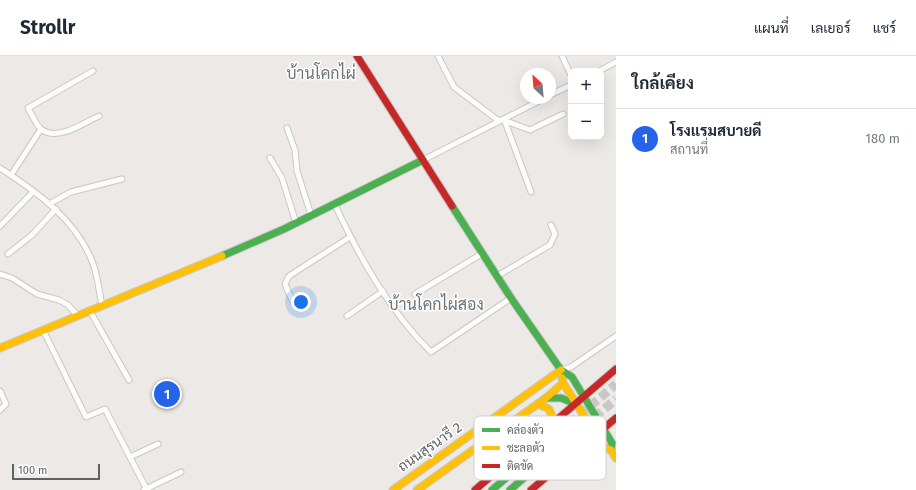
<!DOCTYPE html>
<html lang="th">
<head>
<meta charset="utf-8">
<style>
  :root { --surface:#fff; --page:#f6f6f7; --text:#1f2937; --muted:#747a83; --line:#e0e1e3; --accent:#2563eb }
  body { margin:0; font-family:"Fira Sans",Sarabun,sans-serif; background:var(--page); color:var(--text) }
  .controls { position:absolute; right:12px; top:12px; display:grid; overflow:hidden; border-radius:8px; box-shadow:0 4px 16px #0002 }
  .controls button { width:36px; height:36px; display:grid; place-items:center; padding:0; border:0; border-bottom:1px solid var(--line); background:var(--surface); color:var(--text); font:20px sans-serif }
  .compass { position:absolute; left:520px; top:12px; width:36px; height:36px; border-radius:50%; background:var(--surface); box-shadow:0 4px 16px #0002; rotate:334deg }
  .scale { position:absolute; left:12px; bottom:10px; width:88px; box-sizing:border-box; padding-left:4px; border:2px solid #5c6164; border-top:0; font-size:11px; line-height:14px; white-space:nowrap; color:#5c6164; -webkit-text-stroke:3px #fff; paint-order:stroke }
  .you { position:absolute; left:301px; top:246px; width:14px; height:14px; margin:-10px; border:3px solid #fff; border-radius:50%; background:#1a73e8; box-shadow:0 0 0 6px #1a73e833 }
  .badge { display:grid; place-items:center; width:26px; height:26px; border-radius:50%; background:var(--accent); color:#fff; font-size:13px; font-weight:700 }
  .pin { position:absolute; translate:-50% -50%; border:2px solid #fff; box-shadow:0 1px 4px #0006 }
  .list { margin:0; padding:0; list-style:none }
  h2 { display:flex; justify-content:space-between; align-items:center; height:52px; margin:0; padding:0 16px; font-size:17px }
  h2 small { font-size:13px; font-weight:400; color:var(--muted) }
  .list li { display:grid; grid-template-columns:26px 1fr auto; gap:12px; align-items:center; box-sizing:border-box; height:60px; padding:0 16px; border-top:1px solid var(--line) }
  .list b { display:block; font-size:15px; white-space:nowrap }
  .list p { margin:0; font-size:13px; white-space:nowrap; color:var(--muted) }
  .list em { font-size:13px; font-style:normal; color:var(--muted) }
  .map { position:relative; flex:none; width:616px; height:434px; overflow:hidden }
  header { display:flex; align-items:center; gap:24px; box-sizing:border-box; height:56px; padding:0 20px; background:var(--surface); border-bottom:1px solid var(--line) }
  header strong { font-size:19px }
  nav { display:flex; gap:22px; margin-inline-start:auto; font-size:14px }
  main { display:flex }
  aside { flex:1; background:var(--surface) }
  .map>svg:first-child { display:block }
</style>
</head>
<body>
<header>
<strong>Strollr</strong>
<nav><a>แผนที่</a><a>เลเยอร์</a><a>แชร์</a></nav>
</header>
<main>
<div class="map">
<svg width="616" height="434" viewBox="0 0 616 434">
  <rect width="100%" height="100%" fill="#ece9e6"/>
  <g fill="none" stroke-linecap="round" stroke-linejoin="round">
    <!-- highway-tunnel -->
    <g stroke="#c8c7c6" stroke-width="9" stroke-dasharray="9 4.5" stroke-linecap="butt">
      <polyline points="529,403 616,328"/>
      <polyline points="533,414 616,343"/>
    </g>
    <!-- street casing -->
    <g stroke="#c8c8c8" stroke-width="7">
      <g id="street">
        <polyline points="438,0 454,31 499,65"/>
        <polyline points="562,0 571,19"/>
        <path d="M93,15L28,52C32,58 36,70 42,74C59,85 83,67 99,60"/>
        <polyline points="599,15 616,6"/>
        <polyline points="550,39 571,29"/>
        <polyline points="504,63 531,136"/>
        <polyline points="506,65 530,74 563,58"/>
        <polyline points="287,72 295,94 297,115 311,159"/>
        <polyline points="270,102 282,122 296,167"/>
        <polyline points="423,104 545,42"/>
        <path d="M0,112C36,135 76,164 92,205C98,219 99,236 102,250"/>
        <polyline points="11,119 41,73"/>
        <path d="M334,147C359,200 389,255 431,296L511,242"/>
        <polyline points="49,148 71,136 122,123"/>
        <polyline points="0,170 33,136"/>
        <polyline points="8,198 32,179 56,153"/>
        <polyline points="0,218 12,222 37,238 59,244 68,249 78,260"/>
        <polyline points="497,220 550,189 555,178 551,169"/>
        <polyline points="415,238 483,197"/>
        <polyline points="292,244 285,228 289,220 350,181"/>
        <polyline points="90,255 129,324"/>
        <polyline points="347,260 383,235"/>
        <polyline points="43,274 86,361 105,353 146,432"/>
        <polyline points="561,314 571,311 616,280"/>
        <polyline points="0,335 6,348 0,354"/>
        <polyline points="130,401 158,388"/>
        <polyline points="144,434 181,416"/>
      </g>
    </g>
    <!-- fast casing -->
    <g stroke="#c8c8c7" stroke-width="9">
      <g id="fast">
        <polyline points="452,150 511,242 561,314 572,321 612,387 611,394"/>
        <polyline points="222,200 284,173 423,104"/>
        <polyline points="546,342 561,342 576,348"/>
        <path d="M517,398L530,396C542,404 543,412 540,426"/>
        <polyline points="492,434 526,405"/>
        <polyline points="510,434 533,414"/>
      </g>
    </g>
    <!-- slow casing -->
    <g stroke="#c8c8c7" stroke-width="9">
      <g id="slow">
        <polyline points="0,292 222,200"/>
        <polyline points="562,322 563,327 604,391 611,394 616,402"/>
        <polyline points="538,348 549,353 552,360 550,369"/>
        <polyline points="393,434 561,314"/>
        <polyline points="417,434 546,342 563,327"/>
      </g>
    </g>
    <!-- jam casing -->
    <g stroke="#c8c8c7" stroke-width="9">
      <g id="jam">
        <polyline points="357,0 452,150"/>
        <polyline points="475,434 616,313"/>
        <polyline points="531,434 616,362"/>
      </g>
    </g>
    <!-- street -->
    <use href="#street" stroke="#fcfcfb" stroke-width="5"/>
    <!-- fast -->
    <use href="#fast" stroke="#4caf50" stroke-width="7"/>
    <!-- slow -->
    <use href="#slow" stroke="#ffc107" stroke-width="7"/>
    <!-- jam -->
    <use href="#jam" stroke="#c62828" stroke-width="7"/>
  </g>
  <g text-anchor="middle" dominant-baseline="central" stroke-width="3" stroke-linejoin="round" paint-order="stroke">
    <!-- street labels -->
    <g font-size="14" fill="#5c6164" stroke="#fff">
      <text transform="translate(430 391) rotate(-35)">ถนนสุรนารี 2</text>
    </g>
    <!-- quarter labels -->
    <g font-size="16" fill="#6d7376" stroke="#fff">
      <text x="321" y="17">บ้านโคกไผ่</text>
      <text x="436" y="248">บ้านโคกไผ่สอง</text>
    </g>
  </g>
  <!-- legend -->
  <rect x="474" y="360" width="132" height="64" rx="6" fill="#fff" stroke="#ced0d0" stroke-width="1"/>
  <rect x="482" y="372" width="18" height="4" fill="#4caf50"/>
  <rect x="482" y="390" width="18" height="4" fill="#ffc107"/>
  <rect x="482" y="408" width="18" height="4" fill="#c62828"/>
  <g font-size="11" fill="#5c6164">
    <text x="507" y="378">คล่องตัว</text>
    <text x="507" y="396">ชะลอตัว</text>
    <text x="507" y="414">ติดขัด</text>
  </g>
</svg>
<div class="controls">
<button>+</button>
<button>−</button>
</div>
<svg class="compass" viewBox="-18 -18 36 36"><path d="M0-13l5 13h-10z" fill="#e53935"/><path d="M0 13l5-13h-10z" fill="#747a83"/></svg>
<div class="scale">100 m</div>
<div class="you"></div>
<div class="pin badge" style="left:167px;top:338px">1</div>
</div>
<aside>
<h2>ใกล้เคียง<small></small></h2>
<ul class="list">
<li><span class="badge">1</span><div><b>โรงแรมสบายดี</b><p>สถานที่</p></div><em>180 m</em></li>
</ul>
</aside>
</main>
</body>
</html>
